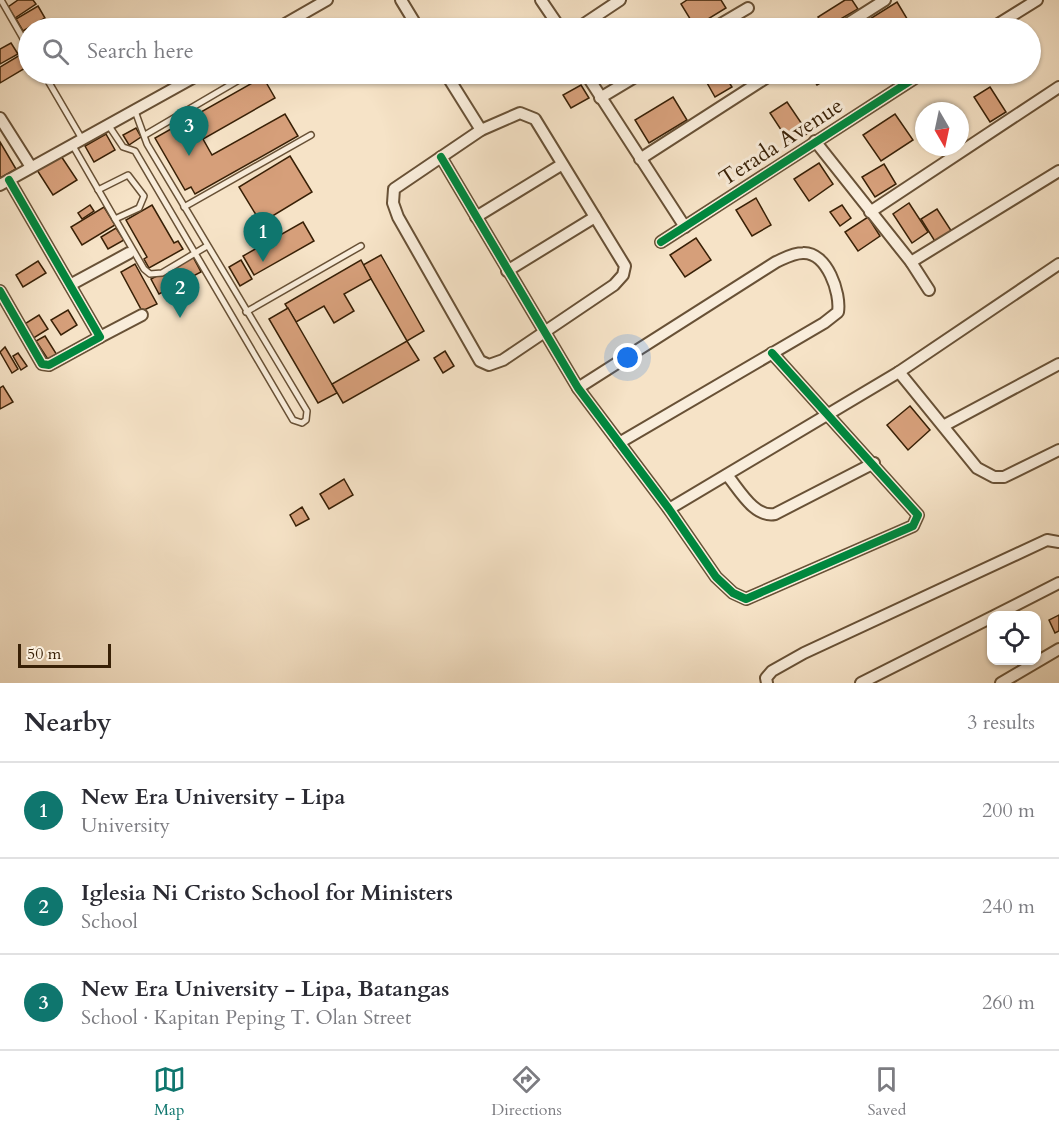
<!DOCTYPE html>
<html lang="en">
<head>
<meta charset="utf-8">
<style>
  :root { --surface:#fff; --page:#f2f2f3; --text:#2b2b33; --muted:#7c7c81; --line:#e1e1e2; --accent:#0f766e }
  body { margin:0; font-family:Cardo,serif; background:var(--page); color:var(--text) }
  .controls { position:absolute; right:18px; bottom:18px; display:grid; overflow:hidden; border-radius:12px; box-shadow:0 2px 4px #0004 }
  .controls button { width:54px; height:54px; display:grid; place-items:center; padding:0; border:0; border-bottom:2px solid var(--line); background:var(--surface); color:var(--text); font:30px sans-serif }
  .compass { position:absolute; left:915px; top:102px; width:54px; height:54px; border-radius:50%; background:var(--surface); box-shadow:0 2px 4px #0004; rotate:171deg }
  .scale { position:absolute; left:18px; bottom:15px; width:93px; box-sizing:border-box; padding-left:6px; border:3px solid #382006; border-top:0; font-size:16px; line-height:21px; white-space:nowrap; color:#382006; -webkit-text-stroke:4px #f9eddb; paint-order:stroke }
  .you { position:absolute; left:628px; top:358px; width:21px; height:21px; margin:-15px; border:4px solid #fff; border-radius:50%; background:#1a73e8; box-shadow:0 0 0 9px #1a73e833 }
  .badge { display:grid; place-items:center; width:39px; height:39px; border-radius:50%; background:var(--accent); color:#fff; font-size:20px; font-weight:700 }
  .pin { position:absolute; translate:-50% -50px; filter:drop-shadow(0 2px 3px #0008) }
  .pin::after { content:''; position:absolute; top:32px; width:21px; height:18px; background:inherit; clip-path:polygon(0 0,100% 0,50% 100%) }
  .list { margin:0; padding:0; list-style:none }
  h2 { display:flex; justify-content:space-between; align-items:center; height:78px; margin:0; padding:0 24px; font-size:26px }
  h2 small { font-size:20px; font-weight:400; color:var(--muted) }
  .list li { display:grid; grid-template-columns:39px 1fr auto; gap:18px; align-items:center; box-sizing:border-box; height:96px; padding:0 24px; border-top:2px solid var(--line) }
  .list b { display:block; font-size:22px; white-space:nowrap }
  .list p { margin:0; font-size:20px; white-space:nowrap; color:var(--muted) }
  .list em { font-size:20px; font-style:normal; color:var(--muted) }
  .icon { flex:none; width:33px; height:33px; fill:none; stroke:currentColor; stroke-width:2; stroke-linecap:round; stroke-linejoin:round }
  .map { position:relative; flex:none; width:1059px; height:683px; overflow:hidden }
  .search { position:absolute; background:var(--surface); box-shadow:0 2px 4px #0004; left:18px; right:18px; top:18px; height:66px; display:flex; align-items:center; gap:15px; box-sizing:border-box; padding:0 21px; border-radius:33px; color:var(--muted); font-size:22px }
  .sheet { height:366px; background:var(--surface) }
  nav { display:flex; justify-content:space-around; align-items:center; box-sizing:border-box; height:84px; border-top:2px solid var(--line); background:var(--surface); font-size:16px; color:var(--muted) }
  nav a { display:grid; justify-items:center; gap:3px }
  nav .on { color:var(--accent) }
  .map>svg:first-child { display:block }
</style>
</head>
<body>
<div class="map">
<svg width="1059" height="683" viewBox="0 0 1059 683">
  <rect width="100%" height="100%" fill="#f6e3c7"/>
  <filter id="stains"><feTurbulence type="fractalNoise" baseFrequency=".00333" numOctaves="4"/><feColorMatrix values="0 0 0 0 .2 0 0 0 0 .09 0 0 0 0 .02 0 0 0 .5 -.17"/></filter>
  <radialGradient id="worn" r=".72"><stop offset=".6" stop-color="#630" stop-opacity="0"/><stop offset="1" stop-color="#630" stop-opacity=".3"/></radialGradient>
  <!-- building -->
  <g fill="#d69f7a" stroke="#382006" stroke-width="1.5">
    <polygon points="18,0 33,0 36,4 15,18 8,7"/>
    <polygon points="687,0 721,0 726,8 695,27 681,4"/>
    <polygon points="845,0 852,0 858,9 825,28 818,17"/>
    <polygon points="897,2 912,27 869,28 865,22"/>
    <polygon points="38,6 45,18 23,31 16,19"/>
    <polygon points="11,43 18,54 0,64 0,49"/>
    <polygon points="20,55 27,67 0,83 0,67"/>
    <polygon points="702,74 724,74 732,87 715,97"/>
    <polygon points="810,74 836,74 817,85"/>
    <polygon points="263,77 275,98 203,139 212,155 285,114 298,136 195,194 191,187 185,190 155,138"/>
    <polygon points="581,85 589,98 571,108 563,95"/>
    <polygon points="990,87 1006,112 990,122 974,97"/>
    <polygon points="673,97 687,120 649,143 635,120"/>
    <polygon points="787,102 808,133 791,145 770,113"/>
    <polygon points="895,114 913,140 881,161 863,135"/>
    <polygon points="136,128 141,137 129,145 123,135"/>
    <polygon points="106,134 115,150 94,162 85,146"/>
    <polygon points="0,142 16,169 0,178"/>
    <polygon points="61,156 77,180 53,195 37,170"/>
    <polygon points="290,156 312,192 261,223 239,187"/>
    <polygon points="819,163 833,184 809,201 794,179"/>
    <polygon points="884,164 896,184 875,197 862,177"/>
    <polygon points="756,198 771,225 752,236 736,210"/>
    <polygon points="909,203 928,232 912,243 893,214"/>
    <polygon points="90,205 94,211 82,219 78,213"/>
    <polygon points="152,205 174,243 178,241 183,249 149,268 144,259 147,257 126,220"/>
    <polygon points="842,205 851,218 840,226 830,212"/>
    <polygon points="104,207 115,225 82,245 71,227"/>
    <polygon points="937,209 952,232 936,243 921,219"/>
    <polygon points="868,217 880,236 858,251 845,232"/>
    <polygon points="303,222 314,241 254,275 243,256"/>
    <polygon points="116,228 124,240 108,249 101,237"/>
    <polygon points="696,238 711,260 685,277 670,255"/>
    <polygon points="381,255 424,331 407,341 363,265"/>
    <polygon points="193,257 201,272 159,294 151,279"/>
    <polygon points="241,260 252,279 240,286 229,267"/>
    <polygon points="361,260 371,279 344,294 354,311 334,323 324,306 296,322 285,304"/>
    <polygon points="38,261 46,273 23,287 16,275"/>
    <polygon points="135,264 157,304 142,311 121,272"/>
    <polygon points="288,308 337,393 318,403 269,319"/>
    <polygon points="68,310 77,325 61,335 51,320"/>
    <polygon points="39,315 48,329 32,339 23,325"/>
    <polygon points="45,336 57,355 49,361 36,341"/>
    <polygon points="407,341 419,360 343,403 332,384"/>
    <polygon points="5,347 18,369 12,373 0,352"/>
    <polygon points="445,351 454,366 443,373 434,358"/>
    <polygon points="18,353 27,366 21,370 13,356"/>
    <polygon points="3,386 13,402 0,409 0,388"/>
    <polygon points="910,406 930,430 908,450 887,425"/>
    <polygon points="344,479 353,495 329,509 320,494"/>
    <polygon points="302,507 309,519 296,526 290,515"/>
    <polygon points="1059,615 1059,631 1055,633 1049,620"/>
  </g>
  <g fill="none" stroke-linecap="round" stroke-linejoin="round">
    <!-- lane casing -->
    <g stroke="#685136" stroke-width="8">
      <g id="lane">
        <polyline points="1,0 28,47"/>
        <polyline points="44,74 82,139"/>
        <polyline points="109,126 123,147 135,151 293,420 302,423 306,420 307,411 147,144 135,111"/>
        <polyline points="145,135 249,74"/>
        <polyline points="73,146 144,269 150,274 162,273 207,246"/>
        <polyline points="98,190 128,175 144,196 139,208 115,219"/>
        <polyline points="184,207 311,135"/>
        <polyline points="246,312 361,246"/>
      </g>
    </g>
    <!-- street casing -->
    <g stroke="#685136" stroke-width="14">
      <g id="street">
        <polyline points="401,0 418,28"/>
        <polyline points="541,0 560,28"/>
        <polyline points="278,28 327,0"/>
        <polyline points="578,28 620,0"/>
        <polyline points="714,28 748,8"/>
        <polyline points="841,28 885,0"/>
        <polyline points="992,28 1037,0"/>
        <polyline points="446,74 481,130"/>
        <polyline points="586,74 685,227"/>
        <polyline points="600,98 640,74"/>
        <polygon points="520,113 535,119 625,266 623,275 614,285 503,360 489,365 480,361 398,217 393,203 394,189 481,130"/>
        <polyline points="0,118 31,167"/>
        <polyline points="815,141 911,262 929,290"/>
        <polyline points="441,157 578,388 669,509 716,577 733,593 746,599 913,526 918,515 772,353"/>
        <polyline points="640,159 772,74"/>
        <polyline points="0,185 200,74"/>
        <polyline points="870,212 1059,87"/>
        <polyline points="476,217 561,165"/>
        <polyline points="661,242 921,74"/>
        <polyline points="911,262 1059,171"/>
        <polyline points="507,271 595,217"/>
        <polyline points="70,285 129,253"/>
        <polyline points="0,291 42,364 49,365 100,337 9,180"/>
        <polyline points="100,337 142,315"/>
        <polyline points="899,372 977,468 994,477 1004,477 1059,450"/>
        <path d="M578,388L776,262C785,258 793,253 803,253C827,252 841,293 838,312L824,323L619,443"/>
        <polyline points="945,425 1059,364"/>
        <path d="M727,475C739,489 754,518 775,514L874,463"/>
        <polyline points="669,509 899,372 1059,264"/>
        <polyline points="994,616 1059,583"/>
        <polyline points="767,683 766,678 772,671 804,653 1047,540 1059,542"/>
        <polyline points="861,683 992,617"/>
        <polyline points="1001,683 1059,649"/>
      </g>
    </g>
    <!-- lane -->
    <use href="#lane" stroke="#f9eddb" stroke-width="5"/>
    <!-- street -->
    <use href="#street" stroke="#f9eddb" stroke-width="10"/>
    <!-- cycleway casing -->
    <g stroke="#f9eddb" stroke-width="11">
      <g id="cycleway">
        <polyline points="441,157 578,388 669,509 716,577 733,593 746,599 913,526 918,515 772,353"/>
        <polyline points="661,242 921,74"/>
        <polyline points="0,291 42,364 49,365 100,337 9,180"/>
      </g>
    </g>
    <!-- cycleway -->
    <use href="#cycleway" stroke="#00873e" stroke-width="8"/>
  </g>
  <g text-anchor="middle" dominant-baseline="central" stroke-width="6" stroke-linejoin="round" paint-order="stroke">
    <!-- street labels -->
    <g font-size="22" fill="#382006" stroke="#f9eddb">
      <text transform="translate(781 142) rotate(-33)">Terada Avenue</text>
    </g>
  </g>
  <rect width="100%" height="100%" filter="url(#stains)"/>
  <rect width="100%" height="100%" fill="url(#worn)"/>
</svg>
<div class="controls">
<button><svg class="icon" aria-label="locate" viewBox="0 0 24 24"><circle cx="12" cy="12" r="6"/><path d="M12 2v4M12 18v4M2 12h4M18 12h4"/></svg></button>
</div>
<svg class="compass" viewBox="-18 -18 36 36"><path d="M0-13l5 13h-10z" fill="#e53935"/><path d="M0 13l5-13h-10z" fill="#7c7c81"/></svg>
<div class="scale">50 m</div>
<div class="you"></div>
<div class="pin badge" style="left:263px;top:262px">1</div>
<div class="pin badge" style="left:180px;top:318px">2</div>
<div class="pin badge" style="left:189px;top:156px">3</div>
<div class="search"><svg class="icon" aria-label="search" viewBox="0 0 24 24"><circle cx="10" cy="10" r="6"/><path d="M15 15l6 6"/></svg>Search here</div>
</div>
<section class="sheet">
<h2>Nearby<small>3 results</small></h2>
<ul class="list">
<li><span class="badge">1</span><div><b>New Era University - Lipa</b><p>University</p></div><em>200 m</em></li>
<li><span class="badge">2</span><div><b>Iglesia Ni Cristo School for Ministers</b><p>School</p></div><em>240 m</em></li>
<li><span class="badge">3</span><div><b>New Era University - Lipa, Batangas</b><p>School · Kapitan Peping T. Olan Street</p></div><em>260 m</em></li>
</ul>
</section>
<nav>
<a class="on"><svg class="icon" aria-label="map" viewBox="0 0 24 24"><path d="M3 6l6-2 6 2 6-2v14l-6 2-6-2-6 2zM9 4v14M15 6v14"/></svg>Map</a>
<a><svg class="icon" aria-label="directions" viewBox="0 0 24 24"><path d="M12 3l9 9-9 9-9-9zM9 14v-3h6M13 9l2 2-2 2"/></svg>Directions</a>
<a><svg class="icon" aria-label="saved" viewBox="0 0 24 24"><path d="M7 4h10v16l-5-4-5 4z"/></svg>Saved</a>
</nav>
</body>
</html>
